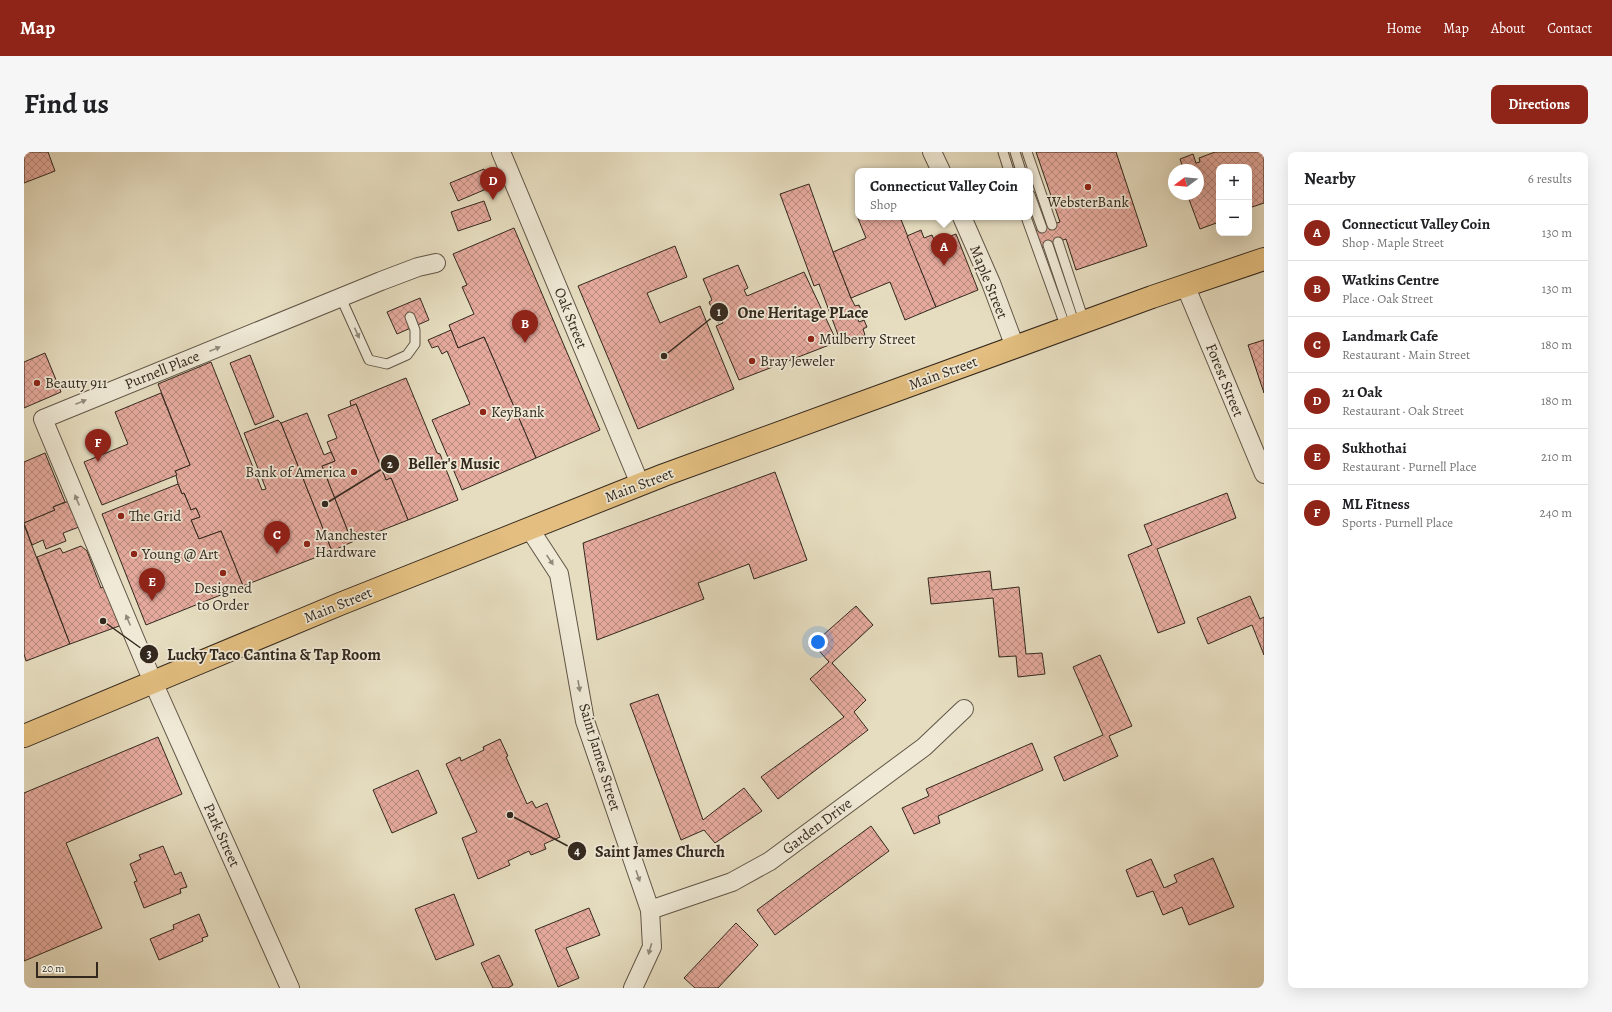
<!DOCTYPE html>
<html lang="en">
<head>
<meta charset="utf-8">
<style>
  :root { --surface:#fff; --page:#f6f6f6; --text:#202124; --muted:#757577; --line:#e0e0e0; --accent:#8f2418 }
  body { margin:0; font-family:Alegreya,serif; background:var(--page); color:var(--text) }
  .controls { position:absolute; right:12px; top:12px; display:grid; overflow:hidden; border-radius:8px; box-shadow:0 4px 16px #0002 }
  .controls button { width:36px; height:36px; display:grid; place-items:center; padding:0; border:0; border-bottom:1px solid var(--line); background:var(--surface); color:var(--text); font:20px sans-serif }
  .compass { position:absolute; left:1144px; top:12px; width:36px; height:36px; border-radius:50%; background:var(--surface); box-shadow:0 4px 16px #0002; rotate:254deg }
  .scale { position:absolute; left:12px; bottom:10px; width:62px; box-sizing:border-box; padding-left:4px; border:2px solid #33281e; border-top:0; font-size:11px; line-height:14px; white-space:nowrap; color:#33281e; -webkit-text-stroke:3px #efe9d6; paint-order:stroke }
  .you { position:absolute; left:794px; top:490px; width:14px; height:14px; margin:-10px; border:3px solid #fff; border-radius:50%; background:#1a73e8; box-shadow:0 0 0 6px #1a73e833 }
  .badge { display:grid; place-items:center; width:26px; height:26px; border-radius:50%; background:var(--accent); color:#fff; font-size:13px; font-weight:700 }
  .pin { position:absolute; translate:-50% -33px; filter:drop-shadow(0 1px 2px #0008) }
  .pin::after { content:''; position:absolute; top:21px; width:14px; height:12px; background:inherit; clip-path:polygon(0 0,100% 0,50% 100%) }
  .popup { position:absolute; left:831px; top:16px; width:178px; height:52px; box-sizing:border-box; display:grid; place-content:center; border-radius:8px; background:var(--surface); filter:drop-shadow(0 1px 3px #0005); font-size:13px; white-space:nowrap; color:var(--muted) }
  .popup b { font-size:15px; color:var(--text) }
  .popup::after { content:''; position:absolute; left:50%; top:100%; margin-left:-8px; border:8px solid transparent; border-top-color:var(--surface) }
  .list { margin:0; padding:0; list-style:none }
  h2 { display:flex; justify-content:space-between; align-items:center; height:52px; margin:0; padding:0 16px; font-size:17px }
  h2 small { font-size:13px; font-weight:400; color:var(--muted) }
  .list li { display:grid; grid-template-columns:26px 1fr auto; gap:12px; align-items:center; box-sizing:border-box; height:56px; padding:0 16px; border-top:1px solid var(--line) }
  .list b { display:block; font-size:15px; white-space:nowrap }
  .list p { margin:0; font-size:13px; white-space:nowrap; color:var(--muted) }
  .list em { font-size:13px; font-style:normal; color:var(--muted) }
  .map { position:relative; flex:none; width:1240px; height:836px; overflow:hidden; border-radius:8px }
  header { display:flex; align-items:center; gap:24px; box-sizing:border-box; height:56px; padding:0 20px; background:var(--accent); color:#fff }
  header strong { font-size:19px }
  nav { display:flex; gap:22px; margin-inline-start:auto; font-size:14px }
  .intro { display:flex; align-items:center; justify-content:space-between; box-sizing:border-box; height:96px; padding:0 24px }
  h1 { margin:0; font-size:28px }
  .button { padding:10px 18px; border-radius:8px; background:var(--accent); color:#fff; font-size:14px; font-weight:700 }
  main { display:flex; gap:24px; padding:0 24px }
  aside { flex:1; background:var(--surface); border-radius:8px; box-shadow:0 4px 16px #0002 }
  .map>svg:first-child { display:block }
</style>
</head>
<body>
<header>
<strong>Map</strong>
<nav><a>Home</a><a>Map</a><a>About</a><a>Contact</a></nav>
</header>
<div class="intro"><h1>Find us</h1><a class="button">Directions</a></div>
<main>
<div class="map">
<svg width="1240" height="836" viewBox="0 0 1240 836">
  <defs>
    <pattern id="building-cross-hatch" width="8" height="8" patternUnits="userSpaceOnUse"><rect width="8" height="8" fill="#e5aa9d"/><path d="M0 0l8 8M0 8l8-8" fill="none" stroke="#ba8a7f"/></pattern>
  </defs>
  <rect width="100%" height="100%" fill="#e6ddc0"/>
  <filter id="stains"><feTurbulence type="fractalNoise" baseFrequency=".005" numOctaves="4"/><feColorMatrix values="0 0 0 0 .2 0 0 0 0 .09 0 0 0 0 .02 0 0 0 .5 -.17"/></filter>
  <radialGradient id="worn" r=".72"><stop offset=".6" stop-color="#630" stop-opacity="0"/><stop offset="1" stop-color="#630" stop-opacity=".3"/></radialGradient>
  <!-- building -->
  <g fill="url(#building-cross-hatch)" stroke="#33281e">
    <polygon points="0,0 24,0 31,19 0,31"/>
    <polygon points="1012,0 1092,0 1123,94 1052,118 1042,87 1016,96 1010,79 1036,70"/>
    <polygon points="1191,0 1240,0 1240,51 1225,56 1225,15 1195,15 1195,70 1176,77 1163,42 1174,42 1174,18 1154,18 1159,16 1156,7 1169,2 1172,11 1176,10 1175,6"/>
    <polygon points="460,17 467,35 434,49 426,31"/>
    <polygon points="785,32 809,100 827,146 831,154 835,153 838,160 832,163 835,170 840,168 843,175 839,177 841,183 822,190 820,187 816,188 795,132 790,134 756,42"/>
    <polygon points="460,49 467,68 434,79 427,60"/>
    <polygon points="834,63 834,65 876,65 912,155 881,168 866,130 827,146 809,100 842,86 833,64"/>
    <polygon points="490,76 576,278 512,306 460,185 434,196 425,173 450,162 438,135 443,133 429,102"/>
    <polygon points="897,78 900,86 908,83 911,90 932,82 954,138 912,155 883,84"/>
    <polygon points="651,94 663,125 623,141 636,171 676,154 710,237 614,277 554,134"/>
    <polygon points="714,113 724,136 720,138 723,144 780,120 813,190 715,228 692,174 699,171 698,169 694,171 685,150 688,148 679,127"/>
    <polygon points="396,146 405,168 373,182 363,160"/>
    <polygon points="427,178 434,196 460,185 512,306 438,338 408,268 446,252 423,199 418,202 414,194 408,196 404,188"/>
    <polygon points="1240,188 1240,241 1224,193"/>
    <polygon points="21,201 37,240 0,256 0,210"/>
    <polygon points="226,203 250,265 231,273 206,211"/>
    <polygon points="187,210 238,338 242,337 220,281 254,268 257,271 308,399 219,434 197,379 175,387 167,368 176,365 172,356 167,358 160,341 158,342 154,332 151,319 166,313 134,232"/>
    <polygon points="382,226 413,301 416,302 434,348 384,368 367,326 362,328 332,252 327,254 326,249"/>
    <polygon points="137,241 166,313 151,319 153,323 78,353 60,310 104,292 91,260"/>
    <polygon points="332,252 362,328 367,326 384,368 328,390 298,314 311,309 303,290 313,286 304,263"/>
    <polygon points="283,261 300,303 307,300 311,309 298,314 328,390 308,399 257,271"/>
    <polygon points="21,301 41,350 29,355 31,358 0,371 0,310"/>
    <polygon points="751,320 783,408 730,427 725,412 674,431 680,447 573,488 559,391"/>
    <polygon points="154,332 158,342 160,341 167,358 172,356 176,365 167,368 175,387 197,379 219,434 122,473 78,362"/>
    <polygon points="1203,341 1212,366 1133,397 1161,471 1134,481 1104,403 1128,393 1120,373"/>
    <polygon points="45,349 55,375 39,381 42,389 22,397 19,388 8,393 0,371 31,358 29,355"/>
    <polygon points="0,373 46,492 2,509 0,502"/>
    <polygon points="57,394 63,399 77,436 84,433 98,473 46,492 13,405 36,396 39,401"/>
    <polygon points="966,419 968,438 995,435 1002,502 1018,501 1021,522 994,525 992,504 975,505 969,446 907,452 904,426"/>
    <polygon points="1226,444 1236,467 1240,465 1240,503 1228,473 1184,492 1173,466"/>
    <polygon points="832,454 849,473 808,511 842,548 830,560 844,578 754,647 737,625 820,565 786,527 805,510 789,492"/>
    <polygon points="1076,503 1108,574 1085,584 1094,604 1040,629 1030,605 1079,583 1049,515"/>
    <polygon points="634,542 679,668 720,636 738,659 691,691 680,678 657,688 606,552"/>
    <polygon points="134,585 158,642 42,691 78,776 0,809 0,641"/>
    <polygon points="476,587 484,604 482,605 503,652 508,649 512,656 523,651 536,685 520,692 522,697 507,703 505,699 484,709 486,713 454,727 438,686 453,680 422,612 436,605 437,609 460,598 459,595"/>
    <polygon points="1008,591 1019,618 914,664 916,671 890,682 878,656 905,644 902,637"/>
    <polygon points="394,618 413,661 368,681 349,638"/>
    <polygon points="847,674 865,699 751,783 733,758"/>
    <polygon points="139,694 151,723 157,720 163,735 156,737 157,741 120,756 110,730 113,729 106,712 117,707 115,703"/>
    <polygon points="1189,706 1210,755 1165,773 1158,755 1139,763 1129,739 1113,745 1102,718 1127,707 1140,736 1153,730 1150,723"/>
    <polygon points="430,742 450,793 412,808 391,757"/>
    <polygon points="565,756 576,783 542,796 555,826 534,835 511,778"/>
    <polygon points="175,762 184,784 178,786 179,789 135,808 126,787 150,777 149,773"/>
    <polygon points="712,771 734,793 694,836 671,836 660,826"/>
    <polygon points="475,803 489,833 484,836 469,836 457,811"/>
  </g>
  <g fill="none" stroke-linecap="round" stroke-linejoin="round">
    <!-- lane casing -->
    <g stroke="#605546" stroke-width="11">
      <g id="lane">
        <polyline points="979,0 985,19"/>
        <polyline points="991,0 997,19"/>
        <polyline points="1003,0 1028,73"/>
        <polyline points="1006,43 1018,76"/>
        <polyline points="1002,65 1042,176"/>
        <polyline points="1034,90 1060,169"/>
        <polyline points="1024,93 1051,173"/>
        <polyline points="317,146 345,208 363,212 383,203 391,192 391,178 386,165"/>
      </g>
    </g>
    <!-- street casing -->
    <g stroke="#605546" stroke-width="20">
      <g id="street">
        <polyline points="477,0 616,332"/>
        <polyline points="908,0 917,19"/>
        <polyline points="938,65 967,131 991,195"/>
        <polyline points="1161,133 1240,322"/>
        <polyline points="505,376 535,422 561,569 626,758 628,795 609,836"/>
        <polyline points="626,758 708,730 746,709 900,595 940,557"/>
        <polyline points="266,836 129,530 19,267 357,129 394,115 412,111"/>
      </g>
    </g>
    <!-- primary casing -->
    <g stroke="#33281e" stroke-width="24">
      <polyline id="primary" points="0,584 316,452 640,323 1128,145 1240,107"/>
    </g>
    <!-- lane -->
    <use href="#lane" stroke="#efe9d6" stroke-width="9"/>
    <!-- street -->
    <use href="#street" stroke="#efe9d6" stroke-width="18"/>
    <!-- primary -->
    <use href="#primary" stroke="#e3be80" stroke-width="22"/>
  </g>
  <!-- one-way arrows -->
  <defs><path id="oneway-solid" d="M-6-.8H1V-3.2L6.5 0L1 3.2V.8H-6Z"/></defs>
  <g fill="#91887a">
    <use href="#oneway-solid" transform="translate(333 181) rotate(65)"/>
    <use href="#oneway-solid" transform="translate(191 197) rotate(-22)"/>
    <use href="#oneway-solid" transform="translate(57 250) rotate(-22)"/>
    <use href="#oneway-solid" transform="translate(53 348) rotate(-113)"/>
    <use href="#oneway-solid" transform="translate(526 408) rotate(56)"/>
    <use href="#oneway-solid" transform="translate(104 468) rotate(-113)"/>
    <use href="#oneway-solid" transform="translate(555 534) rotate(80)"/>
    <use href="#oneway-solid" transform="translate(614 724) rotate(71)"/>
    <use href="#oneway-solid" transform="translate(626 797) rotate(106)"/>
  </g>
  <!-- markers -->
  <g fill="#8f2418" stroke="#efe9d6" stroke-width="1.5">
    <circle cx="1064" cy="35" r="4"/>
    <circle cx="787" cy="187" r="4"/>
    <circle cx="728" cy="209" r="4"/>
    <circle cx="13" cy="231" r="4"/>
    <circle cx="459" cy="260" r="4"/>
    <circle cx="330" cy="320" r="4"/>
    <circle cx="97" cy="364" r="4"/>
    <circle cx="283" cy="392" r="4"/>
    <circle cx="110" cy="402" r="4"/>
    <circle cx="199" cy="421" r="4"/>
  </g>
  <g text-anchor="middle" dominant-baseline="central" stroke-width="3.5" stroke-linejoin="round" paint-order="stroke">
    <!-- poi labels -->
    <g font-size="15" fill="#33281e" stroke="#efe9d6" text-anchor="start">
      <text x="1064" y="50" text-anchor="middle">WebsterBank</text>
      <text x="795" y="187">Mulberry Street</text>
      <text x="736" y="209">Bray Jeweler</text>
      <text x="21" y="231">Beauty 911</text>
      <text x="467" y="260">KeyBank</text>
      <text x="322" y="320" text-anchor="end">Bank of America</text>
      <text x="105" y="364">The Grid</text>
      <text x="291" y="383">Manchester<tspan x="291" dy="17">Hardware</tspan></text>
      <text x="118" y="402">Young @ Art</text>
      <text x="199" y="436" text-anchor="middle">Designed<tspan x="199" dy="17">to Order</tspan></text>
    </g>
    <!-- street labels -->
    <g font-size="15" fill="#33281e" stroke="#efe9d6">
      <text transform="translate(965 130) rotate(68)">Maple Street</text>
      <text transform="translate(547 166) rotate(68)">Oak Street</text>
      <text transform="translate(138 218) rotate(-22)">Purnell Place</text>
      <text transform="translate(919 221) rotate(-20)">Main Street</text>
      <text transform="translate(1201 228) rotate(68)">Forest Street</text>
      <text transform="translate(615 333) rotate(-21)">Main Street</text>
      <text transform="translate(314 453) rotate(-22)">Main Street</text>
      <text transform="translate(576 605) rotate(73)">Saint James Street</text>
      <text transform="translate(793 674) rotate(-37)">Garden Drive</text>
      <text transform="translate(198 683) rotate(66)">Park Street</text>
    </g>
  </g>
  <!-- callouts -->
  <path fill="none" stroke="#33281e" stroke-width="1.5" d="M640 204L695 160M301 352L366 312M79 469L125 502M486 663L553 699"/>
  <g fill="#33281e" stroke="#efe9d6" stroke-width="1.5">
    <circle cx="640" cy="204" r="4"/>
    <circle cx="301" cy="352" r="4"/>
    <circle cx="79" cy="469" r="4"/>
    <circle cx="486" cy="663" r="4"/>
    <circle cx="695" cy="160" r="10"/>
    <circle cx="366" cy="312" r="10"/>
    <circle cx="125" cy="502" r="10"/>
    <circle cx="553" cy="699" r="10"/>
  </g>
  <g font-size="12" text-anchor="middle" font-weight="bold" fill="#fff">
    <text x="695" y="164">1</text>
    <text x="366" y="316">2</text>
    <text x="125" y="506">3</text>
    <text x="553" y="703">4</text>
  </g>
  <g font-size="16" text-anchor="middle" font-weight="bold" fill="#33281e" stroke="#efe9d6" stroke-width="3.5" stroke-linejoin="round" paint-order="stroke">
    <text x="779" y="166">One Heritage PLace</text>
    <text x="430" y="317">Beller's Music</text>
    <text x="250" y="508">Lucky Taco Cantina &amp; Tap Room</text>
    <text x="636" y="705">Saint James Church</text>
  </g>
  <rect width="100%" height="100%" filter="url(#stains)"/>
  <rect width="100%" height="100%" fill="url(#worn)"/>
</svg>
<div class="controls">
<button>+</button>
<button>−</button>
</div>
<svg class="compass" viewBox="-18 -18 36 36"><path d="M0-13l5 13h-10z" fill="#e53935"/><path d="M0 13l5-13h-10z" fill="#757577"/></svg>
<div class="scale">20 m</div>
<div class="you"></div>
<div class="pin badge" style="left:920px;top:114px">A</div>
<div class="popup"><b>Connecticut Valley Coin</b>Shop</div>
<div class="pin badge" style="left:501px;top:191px">B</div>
<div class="pin badge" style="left:253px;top:402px">C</div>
<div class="pin badge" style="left:469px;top:48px">D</div>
<div class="pin badge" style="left:128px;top:449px">E</div>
<div class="pin badge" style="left:74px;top:310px">F</div>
</div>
<aside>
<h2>Nearby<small>6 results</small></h2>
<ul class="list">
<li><span class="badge">A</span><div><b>Connecticut Valley Coin</b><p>Shop · Maple Street</p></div><em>130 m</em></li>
<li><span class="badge">B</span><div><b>Watkins Centre</b><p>Place · Oak Street</p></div><em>130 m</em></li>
<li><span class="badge">C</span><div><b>Landmark Cafe</b><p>Restaurant · Main Street</p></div><em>180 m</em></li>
<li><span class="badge">D</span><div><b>21 Oak</b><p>Restaurant · Oak Street</p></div><em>180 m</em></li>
<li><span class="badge">E</span><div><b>Sukhothai</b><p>Restaurant · Purnell Place</p></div><em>210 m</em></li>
<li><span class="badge">F</span><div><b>ML Fitness</b><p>Sports · Purnell Place</p></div><em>240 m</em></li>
</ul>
</aside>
</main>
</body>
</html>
